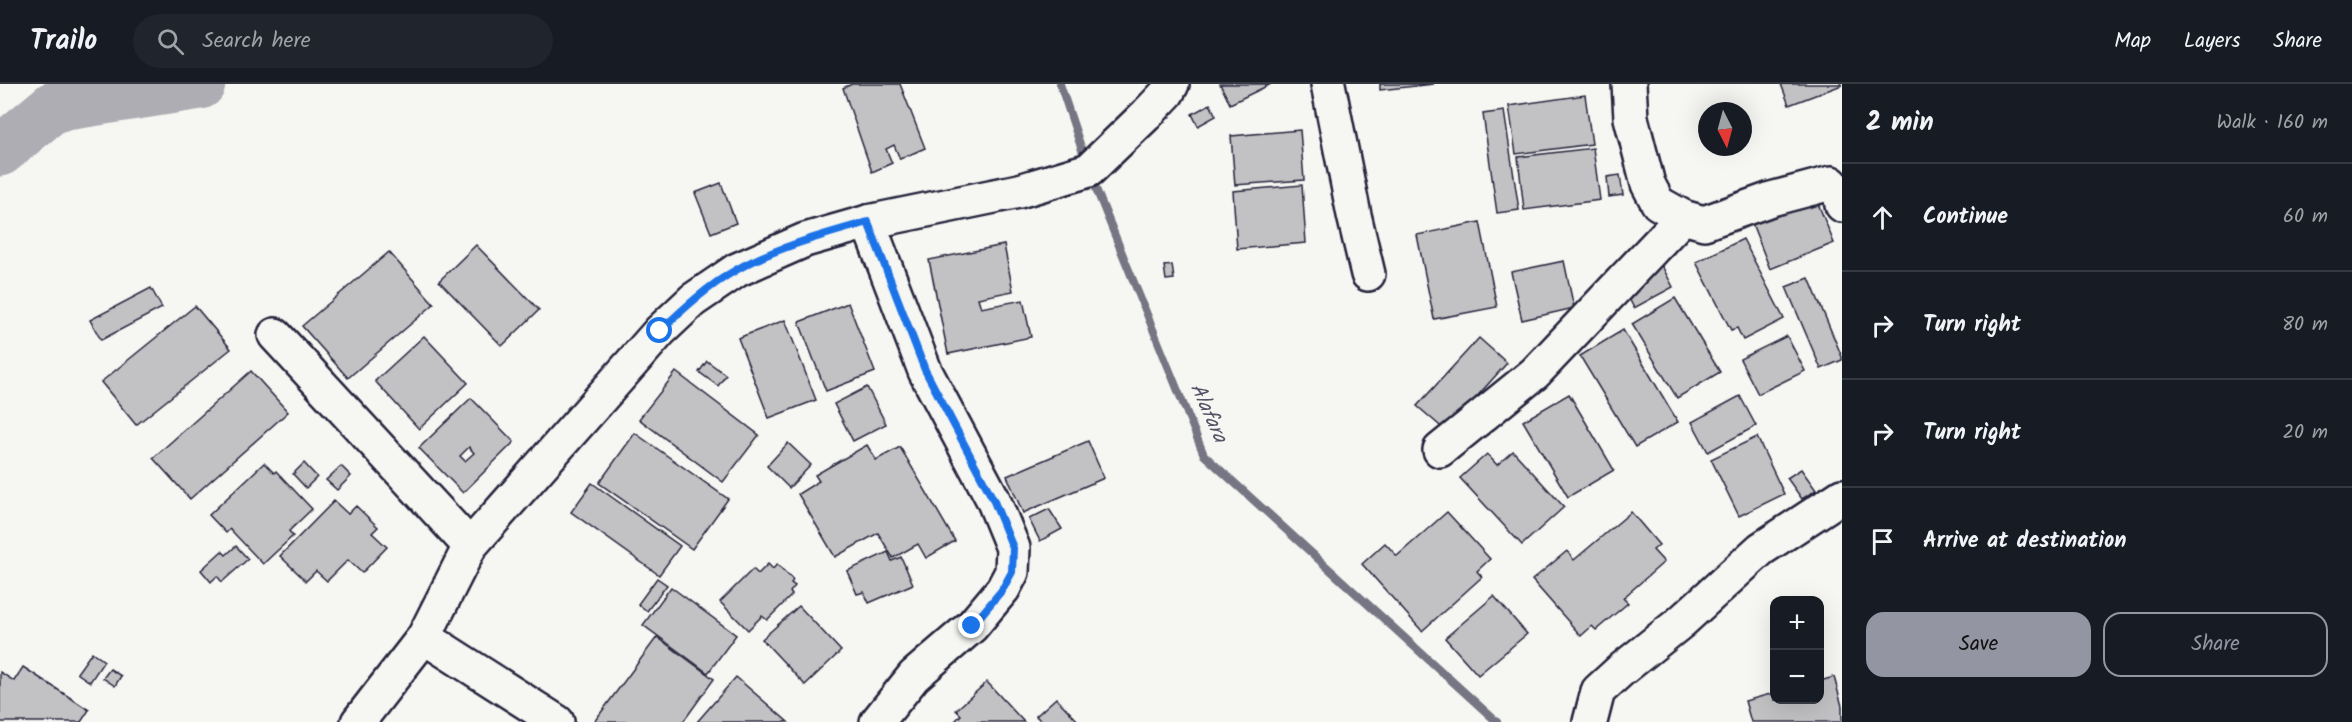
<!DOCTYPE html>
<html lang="en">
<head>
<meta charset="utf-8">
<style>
  :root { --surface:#171b24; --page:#20242c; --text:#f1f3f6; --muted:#9ea1a6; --line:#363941; --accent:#9495a2 }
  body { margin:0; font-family:Kalam,sans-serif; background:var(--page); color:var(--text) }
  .controls { position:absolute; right:18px; bottom:18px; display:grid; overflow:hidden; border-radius:12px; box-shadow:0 6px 24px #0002 }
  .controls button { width:54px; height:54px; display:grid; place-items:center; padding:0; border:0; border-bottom:2px solid var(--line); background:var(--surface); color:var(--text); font:30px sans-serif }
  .compass { position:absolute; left:1698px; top:18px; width:54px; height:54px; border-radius:50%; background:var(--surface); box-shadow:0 6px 24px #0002; rotate:174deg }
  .stop { position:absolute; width:18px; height:18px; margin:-14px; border:4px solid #1a73e8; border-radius:50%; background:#fff }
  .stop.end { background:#1a73e8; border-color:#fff; box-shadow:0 2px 6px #0008 }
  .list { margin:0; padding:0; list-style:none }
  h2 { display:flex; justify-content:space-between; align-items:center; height:78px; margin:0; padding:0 24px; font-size:26px }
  h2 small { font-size:20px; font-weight:400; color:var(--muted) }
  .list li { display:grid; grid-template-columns:39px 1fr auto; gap:18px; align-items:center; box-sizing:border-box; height:108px; padding:0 24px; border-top:2px solid var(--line) }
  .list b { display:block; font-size:22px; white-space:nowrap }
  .list em { font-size:20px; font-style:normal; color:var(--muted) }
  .actions { display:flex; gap:12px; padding:18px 24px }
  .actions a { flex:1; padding:14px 0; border:2px solid var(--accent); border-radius:18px; text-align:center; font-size:21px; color:var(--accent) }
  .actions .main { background:var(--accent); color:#111 }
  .icon { flex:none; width:33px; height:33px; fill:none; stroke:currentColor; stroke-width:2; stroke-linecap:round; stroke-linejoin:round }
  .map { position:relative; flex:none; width:1842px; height:638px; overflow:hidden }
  header { display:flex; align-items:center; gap:36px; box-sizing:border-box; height:84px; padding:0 30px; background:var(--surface); border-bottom:2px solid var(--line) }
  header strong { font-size:28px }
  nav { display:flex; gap:33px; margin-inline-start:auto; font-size:21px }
  .search { width:420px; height:54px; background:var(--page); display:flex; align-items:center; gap:15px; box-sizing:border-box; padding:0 21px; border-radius:33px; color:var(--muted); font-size:22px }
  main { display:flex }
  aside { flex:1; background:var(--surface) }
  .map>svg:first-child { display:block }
</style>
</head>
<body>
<header>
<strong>Trailo</strong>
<div class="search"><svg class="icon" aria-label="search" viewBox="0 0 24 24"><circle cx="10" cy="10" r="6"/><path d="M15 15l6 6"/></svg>Search here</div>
<nav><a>Map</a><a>Layers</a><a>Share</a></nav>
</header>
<main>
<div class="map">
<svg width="1842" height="638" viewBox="0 0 1842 638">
  <rect width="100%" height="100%" fill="#f6f6f2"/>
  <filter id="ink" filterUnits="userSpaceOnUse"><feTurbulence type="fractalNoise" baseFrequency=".0167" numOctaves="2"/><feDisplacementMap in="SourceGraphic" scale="12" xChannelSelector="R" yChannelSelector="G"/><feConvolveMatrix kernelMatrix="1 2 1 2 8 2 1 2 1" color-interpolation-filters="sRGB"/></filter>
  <g filter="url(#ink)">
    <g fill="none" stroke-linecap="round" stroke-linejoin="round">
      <!-- stream -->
      <g stroke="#757583" stroke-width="8">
        <polyline points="1060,0 1086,78"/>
        <polyline points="1090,90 1204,371 1497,638"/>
      </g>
      <!-- river -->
      <polyline stroke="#adadb3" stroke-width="51" points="0,67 53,23 200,0"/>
    </g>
    <!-- building -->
    <g fill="#c2c2c4" stroke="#22223b" stroke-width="1.5" fill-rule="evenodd">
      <polygon points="852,0 900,0 925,64 900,75 894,61 886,65 892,79 872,88 843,4"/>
      <polygon points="1220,0 1271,0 1230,20"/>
      <polygon points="1380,0 1434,0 1380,6"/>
      <polygon points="1781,0 1842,0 1842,1 1789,21"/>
      <polygon points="1585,11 1592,60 1516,70 1509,22"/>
      <polygon points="1210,20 1216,32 1198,42 1192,30"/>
      <polygon points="1504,27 1519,126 1497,129 1483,30"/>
      <polygon points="1300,46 1304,96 1235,101 1231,52"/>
      <polygon points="1593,64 1600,116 1524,126 1518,73"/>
      <polygon points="1620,91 1623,111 1609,113 1607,93"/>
      <polygon points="721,99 736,139 711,149 695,109"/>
      <polygon points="1302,101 1306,159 1237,165 1233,107"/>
      <polygon points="1815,112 1834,159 1770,185 1751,137"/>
      <polygon points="1480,138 1497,223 1434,235 1417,151"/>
      <polygon points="1743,155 1784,235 1743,256 1737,244 1731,246 1696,178"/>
      <polygon points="476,161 539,226 502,262 439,197"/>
      <polygon points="1004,161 1013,207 978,214 981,224 1023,216 1031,253 948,270 929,176"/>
      <polygon points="389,168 434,220 348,294 302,242"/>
      <polygon points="1564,177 1574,224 1522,236 1511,188"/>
      <polygon points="1172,181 1174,195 1166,196 1164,182"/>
      <polygon points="1662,182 1673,203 1634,224 1623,203"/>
      <polygon points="1809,194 1842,273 1842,276 1821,285 1786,203"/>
      <polygon points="151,204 162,224 101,256 90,236"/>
      <polygon points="1675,214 1720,288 1677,314 1632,240"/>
      <polygon points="848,219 875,288 826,307 799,238"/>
      <polygon points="195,222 231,265 136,341 101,298"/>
      <polygon points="785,236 816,316 769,334 738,254"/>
      <polygon points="1623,246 1678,338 1635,363 1580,272"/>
      <polygon points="424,252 468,299 419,345 375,297"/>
      <polygon points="1787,252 1805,287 1758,310 1740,275"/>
      <polygon points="1479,254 1507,279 1446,347 1417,322"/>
      <polygon points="707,277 726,291 718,302 699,288"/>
      <polygon points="251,287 288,328 190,415 153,374"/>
      <polygon points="676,288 759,351 723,398 639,335"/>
      <polygon points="867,303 886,340 853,357 834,320"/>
      <polygon points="1569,310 1614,386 1568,413 1523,337"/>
      <polygon points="1740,312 1756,342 1708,368 1692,338"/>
      <path d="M471,314L514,358L463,409L419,364ZM469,363L474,369L465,377L460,372Z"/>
      <polygon points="635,349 728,415 692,465 599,399"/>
      <polygon points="1757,353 1784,410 1739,432 1711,375"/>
      <polygon points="1088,357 1104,394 1023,429 1007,392"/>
      <polygon points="788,359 811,381 789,404 767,382"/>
      <polygon points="867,361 876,376 900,363 955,457 926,474 918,460 893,474 878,449 835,473 798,410 819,397 815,391"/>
      <polygon points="1513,367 1564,423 1522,461 1460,394 1487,370 1497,381"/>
      <polygon points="264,379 274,389 276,387 312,425 289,447 293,452 263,480 230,445 226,449 209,431"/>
      <polygon points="304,379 317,393 306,404 293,390"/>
      <polygon points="341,382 351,392 337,406 326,396"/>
      <polygon points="1801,385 1816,406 1802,415 1787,394"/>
      <polygon points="592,399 680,462 659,491 571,428"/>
      <polygon points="334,417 348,430 356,422 378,443 372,449 387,463 362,489 348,476 327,497 316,487 306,497 280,472"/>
      <polygon points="1049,425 1062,445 1040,457 1029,435"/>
      <polygon points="1447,428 1490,475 1477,487 1482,493 1422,547 1362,480 1385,459 1397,472"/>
      <polygon points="1631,428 1659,461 1653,466 1664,478 1623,514 1628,519 1596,546 1592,542 1581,552 1532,496 1567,467 1574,476"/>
      <polygon points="236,462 248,475 222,498 217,492 211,498 201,486 222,467 226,471"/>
      <polygon points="888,468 892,477 901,473 913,500 869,519 864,508 857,510 847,487"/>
      <polygon points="768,480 773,485 777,480 793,496 791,499 795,502 790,508 792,511 767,536 762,532 748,546 720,518 753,485 758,490"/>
      <polygon points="657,494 667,501 647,527 638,520"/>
      <polygon points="671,503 736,551 708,589 643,541"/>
      <polygon points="1494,512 1527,550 1478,591 1445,554"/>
      <polygon points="799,522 841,567 805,601 762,555"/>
      <polygon points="657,553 714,595 683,638 594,638"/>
      <polygon points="92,568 104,577 90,598 77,589"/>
      <polygon points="23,583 89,626 81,638 0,638 0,588 14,597"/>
      <polygon points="110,585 121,592 115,602 103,594"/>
      <polygon points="736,593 788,638 697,638"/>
      <polygon points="1834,593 1842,622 1842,638 1751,638 1745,617 1774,609 1774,616 1820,616 1820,597"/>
      <polygon points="987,598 1024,638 954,638 961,631 956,626"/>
      <polygon points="1056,614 1079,638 1042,638 1036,632"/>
    </g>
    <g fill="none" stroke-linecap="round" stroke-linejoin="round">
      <!-- minor casing -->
      <g stroke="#22223b" stroke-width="38">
        <g id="minor">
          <polyline points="1328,0 1354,131 1368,190"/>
          <polyline points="1629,0 1631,34 1648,100 1658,119 1683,133 1704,139 1771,115 1831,99 1840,108 1842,121"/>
          <polyline points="868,138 925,287 993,415 1013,464 1012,488 1003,505 972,542 914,592 877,638"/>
          <polyline points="275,251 470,462"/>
          <polyline points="1440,366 1535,289 1683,133"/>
          <polyline points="424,553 557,638"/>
          <polyline points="358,638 424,553 470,462 660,247 693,216 737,186 805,156 868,138 1019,107 1089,86 1147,30 1167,9 1172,0"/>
          <polyline points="1590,638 1598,607 1621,586 1681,538 1761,465 1842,412"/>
        </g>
      </g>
      <!-- minor -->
      <use href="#minor" stroke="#f6f6f2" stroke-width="33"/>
    </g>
  </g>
  <g fill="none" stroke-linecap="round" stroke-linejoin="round" filter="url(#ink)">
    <!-- route -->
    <path stroke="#1a73e8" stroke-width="8" d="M660,247C683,225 708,202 736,186C774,164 826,150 868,138L925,286L993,415L1013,464L1012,488L1002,506L972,542"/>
  </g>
  <g text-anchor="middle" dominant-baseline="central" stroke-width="4.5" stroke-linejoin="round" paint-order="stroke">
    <!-- water labels -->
    <g font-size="21" font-style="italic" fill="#535365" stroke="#f6f6f2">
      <text transform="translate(1208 329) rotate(66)">Alafara</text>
    </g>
  </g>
</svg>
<div class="controls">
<button>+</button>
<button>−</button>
</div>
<svg class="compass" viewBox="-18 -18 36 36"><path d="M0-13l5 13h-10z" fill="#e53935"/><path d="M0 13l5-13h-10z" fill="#9ea1a6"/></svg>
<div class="stop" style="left:660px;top:247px"></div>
<div class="stop end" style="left:972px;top:542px"></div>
</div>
<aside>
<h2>2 min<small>Walk · 160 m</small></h2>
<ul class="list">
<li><svg class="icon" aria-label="ahead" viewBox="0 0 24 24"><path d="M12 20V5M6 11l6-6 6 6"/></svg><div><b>Continue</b></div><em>60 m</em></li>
<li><svg class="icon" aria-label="right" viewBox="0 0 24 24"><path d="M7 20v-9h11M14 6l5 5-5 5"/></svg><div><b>Turn right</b></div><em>80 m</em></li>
<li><svg class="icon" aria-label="right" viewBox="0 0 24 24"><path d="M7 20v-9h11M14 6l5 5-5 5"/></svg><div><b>Turn right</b></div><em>20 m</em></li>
<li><svg class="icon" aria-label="arrive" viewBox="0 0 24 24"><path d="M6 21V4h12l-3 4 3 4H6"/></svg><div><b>Arrive at destination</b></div></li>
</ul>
<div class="actions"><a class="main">Save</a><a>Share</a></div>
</aside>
</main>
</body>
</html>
